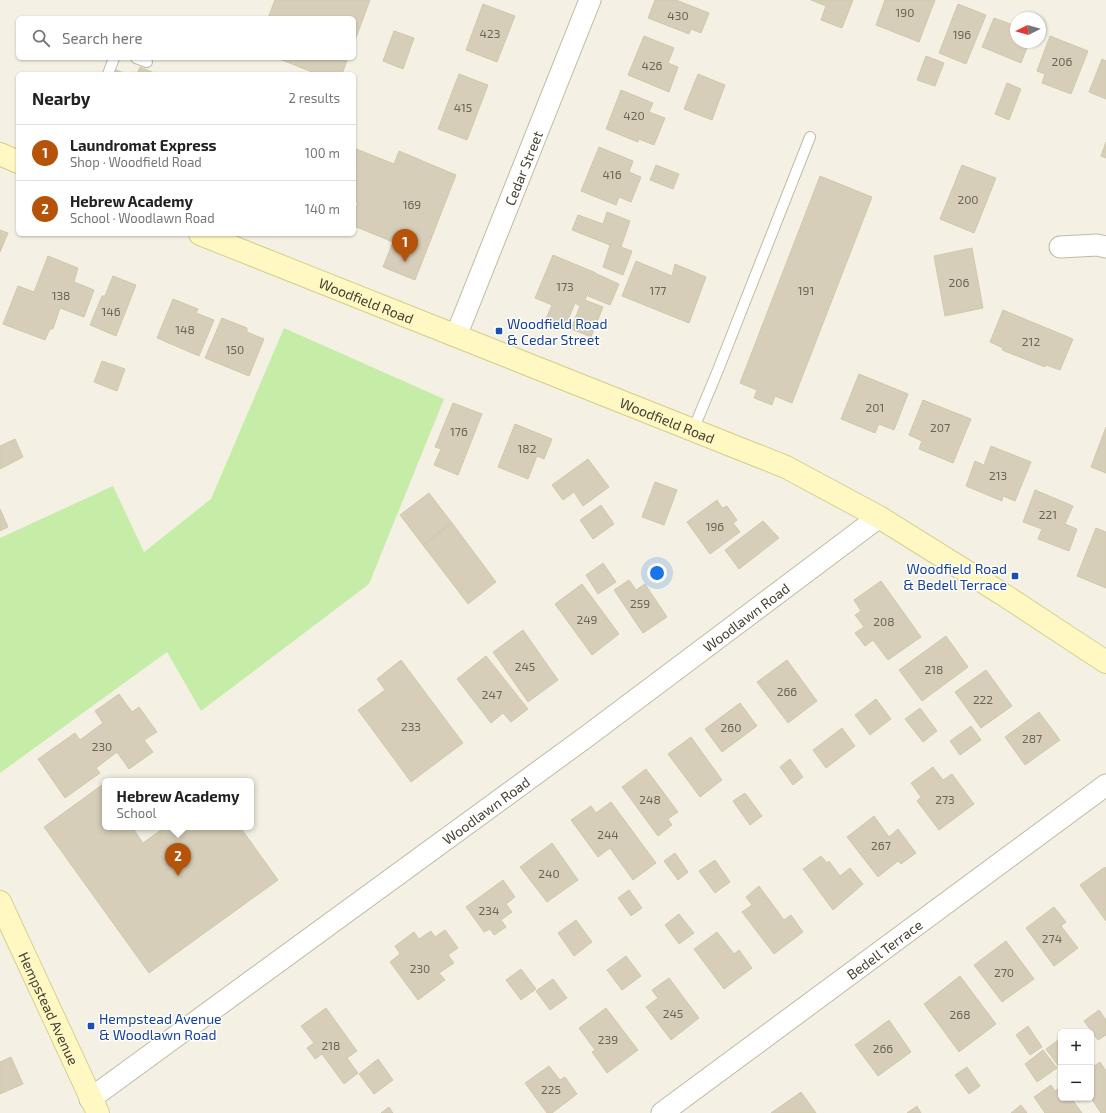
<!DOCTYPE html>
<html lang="en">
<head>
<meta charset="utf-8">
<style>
  :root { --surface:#fff; --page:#f6f6f6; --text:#222; --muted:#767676; --line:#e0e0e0; --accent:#b45309 }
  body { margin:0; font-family:"Exo 2",sans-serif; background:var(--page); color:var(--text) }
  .controls { position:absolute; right:12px; bottom:12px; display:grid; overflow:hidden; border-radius:6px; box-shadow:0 1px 3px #0004 }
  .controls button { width:36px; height:36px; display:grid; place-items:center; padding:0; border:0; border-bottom:1px solid var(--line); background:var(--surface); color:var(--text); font:20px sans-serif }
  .compass { position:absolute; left:1010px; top:12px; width:36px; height:36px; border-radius:50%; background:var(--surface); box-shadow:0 1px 3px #0004; rotate:265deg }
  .you { position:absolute; left:657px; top:573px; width:14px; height:14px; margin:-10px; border:3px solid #fff; border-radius:50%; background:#1a73e8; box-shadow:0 0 0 6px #1a73e833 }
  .badge { display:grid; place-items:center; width:26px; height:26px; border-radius:50%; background:var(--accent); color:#fff; font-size:13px; font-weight:700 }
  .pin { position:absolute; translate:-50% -33px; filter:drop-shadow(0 1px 2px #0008) }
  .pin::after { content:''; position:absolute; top:21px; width:14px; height:12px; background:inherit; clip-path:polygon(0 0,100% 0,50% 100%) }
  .popup { position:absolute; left:102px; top:778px; width:152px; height:52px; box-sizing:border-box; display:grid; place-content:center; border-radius:6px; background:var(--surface); filter:drop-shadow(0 1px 3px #0005); font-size:13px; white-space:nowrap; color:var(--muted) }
  .popup b { font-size:15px; color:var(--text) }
  .popup::after { content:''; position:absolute; left:50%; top:100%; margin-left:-8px; border:8px solid transparent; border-top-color:var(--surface) }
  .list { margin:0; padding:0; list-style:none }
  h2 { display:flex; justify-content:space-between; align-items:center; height:52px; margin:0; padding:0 16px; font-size:17px }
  h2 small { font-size:13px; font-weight:400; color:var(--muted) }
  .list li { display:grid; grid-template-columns:26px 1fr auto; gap:12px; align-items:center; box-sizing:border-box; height:56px; padding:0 16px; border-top:1px solid var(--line) }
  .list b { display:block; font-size:15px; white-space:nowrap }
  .list p { margin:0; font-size:13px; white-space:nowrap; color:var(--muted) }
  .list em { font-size:13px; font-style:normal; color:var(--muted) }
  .icon { flex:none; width:22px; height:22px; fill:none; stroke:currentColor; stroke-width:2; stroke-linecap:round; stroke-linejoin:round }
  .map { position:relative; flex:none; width:1106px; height:1113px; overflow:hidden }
  .search { position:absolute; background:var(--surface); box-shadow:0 1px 3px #0004; left:16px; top:16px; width:340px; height:44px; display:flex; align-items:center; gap:10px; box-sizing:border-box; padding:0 14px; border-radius:6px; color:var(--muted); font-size:15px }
  .panel { position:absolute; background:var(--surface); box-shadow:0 1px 3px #0004; left:16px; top:72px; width:340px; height:164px; border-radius:6px }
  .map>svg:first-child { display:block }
</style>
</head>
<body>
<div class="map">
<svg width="1106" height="1113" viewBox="0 0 1106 1113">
  <rect width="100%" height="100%" fill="#f4f1e4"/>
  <!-- green -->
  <polygon fill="#c5eda7" points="284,328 444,399 369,584 201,711 167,652 0,773 0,538 113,486 144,552 211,499"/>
  <!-- building -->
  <g fill="#d6ceb8" stroke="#d2c8aa">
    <polygon points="275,0 370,0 354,43 354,18 268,18"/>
    <polygon points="655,0 676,0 709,13 701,33 691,29 689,34 648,18"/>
    <polygon points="811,0 853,0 842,28 821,20 826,6"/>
    <polygon points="885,0 935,0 919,42 876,25"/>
    <polygon points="483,4 515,16 497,62 466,50"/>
    <polygon points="958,4 986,15 966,64 939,53"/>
    <polygon points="994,18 1016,26 1016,42 1029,42 1021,63 982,47"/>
    <polygon points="394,31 414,38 403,69 383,61"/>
    <polygon points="644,36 674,48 668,63 678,67 669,92 628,75"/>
    <polygon points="1050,36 1088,51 1071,94 1042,83 1045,74 1037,71"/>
    <polygon points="926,56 944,63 935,86 917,80"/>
    <polygon points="277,58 348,58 342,74 317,74"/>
    <polygon points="1102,59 1106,61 1106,99 1089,92"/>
    <polygon points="140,67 152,72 151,74 137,74"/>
    <polygon points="116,70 127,74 114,74"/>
    <polygon points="459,74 488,85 467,140 438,129"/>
    <polygon points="698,74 725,85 712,120 684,109"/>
    <polygon points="1007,83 1021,89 1009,120 995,114"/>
    <polygon points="621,90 653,103 649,112 665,118 654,145 639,139 638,142 606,129"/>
    <polygon points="1106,142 1106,158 1101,156"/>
    <polygon points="599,147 633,161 629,172 641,177 631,202 619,197 616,205 581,191"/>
    <polygon points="354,148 394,164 399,151 456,175 415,280 383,267 393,242 354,226 354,211 358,203 354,201"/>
    <polygon points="656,165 679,174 673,189 650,180"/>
    <polygon points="962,165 996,178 974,233 940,219"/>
    <polygon points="820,176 872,197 792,403 775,396 772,405 754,398 757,390 740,383"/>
    <polygon points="607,212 630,221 621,247 632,251 623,275 603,267 610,245 572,230 578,215 603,224"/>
    <polygon points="0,230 8,233 0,252"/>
    <polygon points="972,248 983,308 945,316 934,256"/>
    <polygon points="553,255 596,273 585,300 603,307 591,337 571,329 580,306 575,303 565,327 546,319 552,305 535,298"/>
    <polygon points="48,256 78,268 74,282 94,290 84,317 60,308 53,329 50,329 45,340 3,324 18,286 34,292"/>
    <polygon points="636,261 672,276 675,264 706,277 689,323 622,296"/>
    <polygon points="597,274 619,284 610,305 588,296"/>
    <polygon points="113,276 136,285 116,336 90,325 102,296 105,296"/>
    <polygon points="173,299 198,309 196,313 214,320 199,356 157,338"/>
    <polygon points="1003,310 1073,339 1060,370 1046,365 1045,367 1002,350 1003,348 990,342"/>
    <polygon points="222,318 247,328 247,332 264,339 249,376 205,358"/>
    <polygon points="102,361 125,369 117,391 94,382"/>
    <polygon points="859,374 908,394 894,430 879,424 875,433 841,419"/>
    <polygon points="923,400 971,419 953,463 919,449 922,441 909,435"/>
    <polygon points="453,403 482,414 458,475 434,465 441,449 435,447"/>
    <polygon points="515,424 552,439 544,459 537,456 528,479 498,467"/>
    <polygon points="1106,427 1106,473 1091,467"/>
    <polygon points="15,439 23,457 0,469 0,446"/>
    <polygon points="991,446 1031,462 1015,501 1003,496 1002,501 966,486 975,461 984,465"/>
    <polygon points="588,459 609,487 583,506 574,492 563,500 552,485"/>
    <polygon points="655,482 677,490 664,525 642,517"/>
    <polygon points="1035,490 1073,506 1065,524 1077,529 1069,551 1038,539 1042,529 1023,522"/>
    <polygon points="429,493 452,523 423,545 400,515"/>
    <polygon points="717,500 722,508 727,506 737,520 733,523 740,532 710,554 687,522"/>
    <polygon points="601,505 614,524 593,539 580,520"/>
    <polygon points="0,509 8,527 0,531"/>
    <polygon points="763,521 779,538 739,569 725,550"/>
    <polygon points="452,523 496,582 468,604 423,545"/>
    <polygon points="1096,528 1106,532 1106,588 1077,576"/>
    <polygon points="603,563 616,582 598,594 586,575"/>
    <polygon points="629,580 636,590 645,584 667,617 643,633 614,590"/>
    <polygon points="881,581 921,637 888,660 873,640 865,646 855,633 864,627 855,615 861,611 854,600"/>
    <polygon points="582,584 619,634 592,655 555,604"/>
    <polygon points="523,630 558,680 528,702 493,652"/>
    <polygon points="946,636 968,667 922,701 899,670"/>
    <polygon points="486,656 528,709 511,722 503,713 491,723 457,679"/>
    <polygon points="401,660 463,743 411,782 358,710 385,690 377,679"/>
    <polygon points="787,660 817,701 788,723 757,682"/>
    <polygon points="986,670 1012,706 981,728 955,692"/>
    <polygon points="119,694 132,712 139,707 157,732 144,740 153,752 129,769 117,752 96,768 100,773 65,798 38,759 75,733 80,740 103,723 95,711"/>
    <polygon points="876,699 891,719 870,735 855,715"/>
    <polygon points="740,703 757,726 722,752 705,729"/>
    <polygon points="920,708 937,731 923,742 905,719"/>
    <polygon points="1039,712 1060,740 1025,765 1005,737"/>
    <polygon points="971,726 981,740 960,755 950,741"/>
    <polygon points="842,728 855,746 826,768 813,750"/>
    <polygon points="691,737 722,780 700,797 668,754"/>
    <polygon points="790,759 803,777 793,785 780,767"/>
    <polygon points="933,767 943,780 952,774 974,804 939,830 917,801 921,797 911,783"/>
    <polygon points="646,769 678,812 668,819 672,825 658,836 622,787"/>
    <polygon points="102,785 105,790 105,827 132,827 143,843 165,827 240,827 278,880 149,973 44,827"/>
    <polygon points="745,793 762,816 750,825 733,801"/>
    <polygon points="611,802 656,863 633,880 610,848 598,857 571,820 591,806 596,813"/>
    <polygon points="874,816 889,837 898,829 916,853 901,864 898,861 878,877 847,837"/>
    <polygon points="552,843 578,880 547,902 520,867"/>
    <polygon points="675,853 688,872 678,880 664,861"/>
    <polygon points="821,856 827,863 829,861 840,876 850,868 863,884 833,910 803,869"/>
    <polygon points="715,860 730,882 715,893 699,871"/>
    <polygon points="1105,867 1106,869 1106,921 1080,885"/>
    <polygon points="503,880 515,897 506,904 512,912 501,920 506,927 494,935 490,929 484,932 466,907"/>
    <polygon points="759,886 784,920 791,915 803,932 774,954 742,912 752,905 746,897"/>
    <polygon points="629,890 642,908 631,916 618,898"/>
    <polygon points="1054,907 1066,922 1061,926 1078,948 1054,966 1026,928"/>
    <polygon points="679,914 694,933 679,944 665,925"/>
    <polygon points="576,920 592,942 574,956 558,933"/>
    <polygon points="445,930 458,948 448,955 454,963 439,973 445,980 418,1000 390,962 400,954 395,946 414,932 419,939 431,931 435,937"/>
    <polygon points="717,932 734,954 739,950 752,968 724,989 694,949"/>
    <polygon points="1006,941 1034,979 1002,1002 974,965"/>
    <polygon points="626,956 641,976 622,990 607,970"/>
    <polygon points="521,969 536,989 521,1000 506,980"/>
    <polygon points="960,976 996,1024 959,1052 924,1004"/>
    <polygon points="669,978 699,1018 671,1040 646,1007 658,998 652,990"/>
    <polygon points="553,979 567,998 550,1010 536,991"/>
    <polygon points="326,1008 357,1051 347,1058 358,1073 344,1084 322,1054 315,1059 307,1048 314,1043 301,1026"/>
    <polygon points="606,1008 638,1050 607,1073 592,1052 595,1050 579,1028"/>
    <polygon points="1099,1010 1106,1020 1106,1035 1098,1040 1084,1021"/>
    <polygon points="889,1020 911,1052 878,1076 855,1045"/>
    <polygon points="1028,1026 1042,1047 1030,1055 1016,1035"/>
    <polygon points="1061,1038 1061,1065 1059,1067 1046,1049"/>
    <polygon points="1043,1050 1057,1068 1037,1082 1025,1064"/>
    <polygon points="11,1057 23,1084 0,1094 0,1062"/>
    <polygon points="378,1059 393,1080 374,1094 359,1074"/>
    <polygon points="1100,1062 1106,1071 1106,1113 1101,1113 1091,1098 1091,1068"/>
    <polygon points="549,1066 560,1080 565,1077 577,1094 552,1113 547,1113 525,1083"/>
    <polygon points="967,1067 980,1086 969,1094 955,1075"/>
    <polygon points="1051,1085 1055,1091 1061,1087 1061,1098 1071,1098 1082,1113 1045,1113 1034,1097"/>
    <polygon points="801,1092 816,1113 771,1113"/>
    <polygon points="1021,1105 1027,1113 1011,1113"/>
    <polygon points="917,1106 921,1113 907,1113"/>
    <polygon points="389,1107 393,1113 381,1113"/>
  </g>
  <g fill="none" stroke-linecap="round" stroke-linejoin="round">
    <!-- service casing -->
    <g stroke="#c0baa5" stroke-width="12">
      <g id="service">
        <polyline points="136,58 147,62"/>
        <polyline points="108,74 114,58"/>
        <polyline points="693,430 718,370 810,137"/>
      </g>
    </g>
    <!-- minor casing -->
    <g stroke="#c0baa5" stroke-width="23">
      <g id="minor">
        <polyline points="1060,247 1097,245 1106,247"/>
        <path id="s1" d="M456,336L590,0"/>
        <path id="s2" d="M90,1099L586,737L879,517"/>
        <path id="s3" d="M662,1113L1106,785"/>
      </g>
    </g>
    <!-- secondary casing -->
    <g stroke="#d8cf8e" stroke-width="24">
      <g id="secondary">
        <polyline points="0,154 18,162"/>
        <path id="s4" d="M200,234L786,467L879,517L1004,595L1106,662"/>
        <path id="s5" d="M0,902L98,1113"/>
      </g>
    </g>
    <!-- service -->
    <use href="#service" stroke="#fff" stroke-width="10"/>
    <!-- minor -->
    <use href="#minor" stroke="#fff" stroke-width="21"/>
    <!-- secondary -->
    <use href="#secondary" stroke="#fff8c2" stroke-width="22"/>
  </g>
  <!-- markers -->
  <g fill="#1a4fb4" stroke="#fff" stroke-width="1.5">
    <rect x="495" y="327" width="8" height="8" rx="2"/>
    <rect x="1011" y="572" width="8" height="8" rx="2"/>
    <rect x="87" y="1022" width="8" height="8" rx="2"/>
  </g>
  <g text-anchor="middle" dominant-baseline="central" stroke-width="3" stroke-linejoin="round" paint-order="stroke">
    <!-- number labels -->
    <g font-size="12" fill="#6a6454">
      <text x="905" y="12">190</text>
      <text x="678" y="15">430</text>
      <text x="490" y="33">423</text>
      <text x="962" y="34">196</text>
      <text x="1062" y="61">206</text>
      <text x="652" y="65">426</text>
      <text x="463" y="107">415</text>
      <text x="634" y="115">420</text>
      <text x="612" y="174">416</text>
      <text x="968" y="199">200</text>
      <text x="412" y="204">169</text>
      <text x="959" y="282">206</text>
      <text x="565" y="286">173</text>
      <text x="658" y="290">177</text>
      <text x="806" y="290">191</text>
      <text x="61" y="295">138</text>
      <text x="111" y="311">146</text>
      <text x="185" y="329">148</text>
      <text x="1031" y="341">212</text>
      <text x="235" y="349">150</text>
      <text x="875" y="407">201</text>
      <text x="940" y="427">207</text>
      <text x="459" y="431">176</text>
      <text x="527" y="448">182</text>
      <text x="998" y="475">213</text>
      <text x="1048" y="514">221</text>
      <text x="715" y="526">196</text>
      <text x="640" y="603">259</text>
      <text x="587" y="619">249</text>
      <text x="884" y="621">208</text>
      <text x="525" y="666">245</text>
      <text x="934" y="669">218</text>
      <text x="787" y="691">266</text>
      <text x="492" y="694">247</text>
      <text x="983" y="699">222</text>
      <text x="411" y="726">233</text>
      <text x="731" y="727">260</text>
      <text x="1032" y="738">287</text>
      <text x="102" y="746">230</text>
      <text x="650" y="799">248</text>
      <text x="945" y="799">273</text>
      <text x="608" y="834">244</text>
      <text x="881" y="845">267</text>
      <text x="549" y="873">240</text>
      <text x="489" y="910">234</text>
      <text x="1052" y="938">274</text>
      <text x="420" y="968">230</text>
      <text x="1004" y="972">270</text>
      <text x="673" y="1013">245</text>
      <text x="960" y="1014">268</text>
      <text x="608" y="1039">239</text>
      <text x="331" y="1045">218</text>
      <text x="883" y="1048">266</text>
      <text x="551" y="1089">225</text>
    </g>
    <!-- street labels -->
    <g font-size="14" fill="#464133" stroke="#fff">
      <text stroke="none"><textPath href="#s1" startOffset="181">Cedar Street</textPath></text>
      <text stroke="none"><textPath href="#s4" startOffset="179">Woodfield Road</textPath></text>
      <text stroke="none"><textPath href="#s4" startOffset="503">Woodfield Road</textPath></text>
      <text stroke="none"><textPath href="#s2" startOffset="814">Woodlawn Road</textPath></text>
      <text stroke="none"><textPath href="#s2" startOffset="490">Woodlawn Road</textPath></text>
      <text stroke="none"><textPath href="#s3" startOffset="276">Bedell Terrace</textPath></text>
      <text stroke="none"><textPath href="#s5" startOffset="117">Hempstead Avenue</textPath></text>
    </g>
    <!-- transit labels -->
    <g font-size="14" fill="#164399" stroke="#fff" text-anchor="start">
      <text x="507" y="323">Woodfield Road<tspan x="507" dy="16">&amp; Cedar Street</tspan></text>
      <text x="1007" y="568" text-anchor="end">Woodfield Road<tspan x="1007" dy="16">&amp; Bedell Terrace</tspan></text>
      <text x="99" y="1018">Hempstead Avenue<tspan x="99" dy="16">&amp; Woodlawn Road</tspan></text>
    </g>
  </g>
</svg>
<div class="controls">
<button>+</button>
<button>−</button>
</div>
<svg class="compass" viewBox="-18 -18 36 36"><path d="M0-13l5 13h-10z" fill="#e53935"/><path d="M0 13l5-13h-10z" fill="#767676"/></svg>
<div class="you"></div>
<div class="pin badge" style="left:405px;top:262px">1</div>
<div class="pin badge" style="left:178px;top:876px">2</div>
<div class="popup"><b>Hebrew Academy</b>School</div>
<div class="search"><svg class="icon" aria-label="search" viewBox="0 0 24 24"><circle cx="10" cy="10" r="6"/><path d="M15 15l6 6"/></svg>Search here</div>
<section class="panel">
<h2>Nearby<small>2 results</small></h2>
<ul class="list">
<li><span class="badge">1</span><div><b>Laundromat Express</b><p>Shop · Woodfield Road</p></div><em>100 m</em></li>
<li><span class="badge">2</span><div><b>Hebrew Academy</b><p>School · Woodlawn Road</p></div><em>140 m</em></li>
</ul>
</section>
</div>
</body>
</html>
